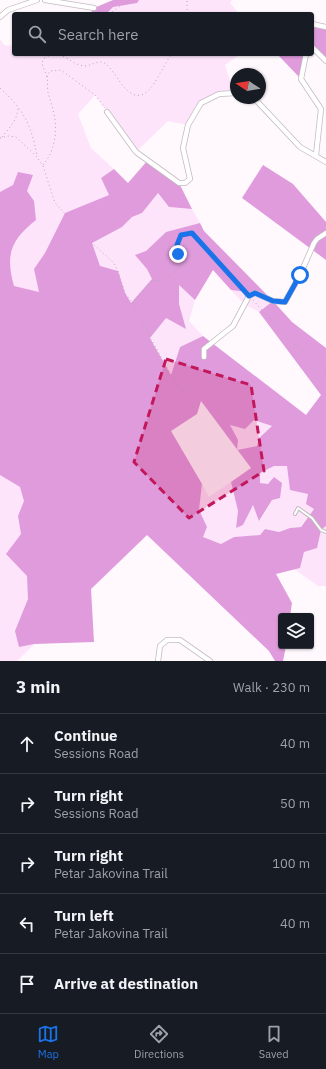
<!DOCTYPE html>
<html lang="en">
<head>
<meta charset="utf-8">
<style>
  :root { --surface:#171b24; --page:#20242c; --text:#f1f3f6; --muted:#9ea1a6; --line:#363941; --accent:#1a73e8 }
  body { margin:0; font-family:"IBM Plex Sans",sans-serif; background:var(--page); color:var(--text) }
  .controls { position:absolute; right:12px; bottom:12px; display:grid; overflow:hidden; border-radius:4px; box-shadow:0 1px 3px #0004 }
  .controls button { width:36px; height:36px; display:grid; place-items:center; padding:0; border:0; border-bottom:1px solid var(--line); background:var(--surface); color:var(--text); font:20px sans-serif }
  .compass { position:absolute; left:230px; top:68px; width:36px; height:36px; border-radius:50%; background:var(--surface); box-shadow:0 1px 3px #0004; rotate:282deg }
  .stop { position:absolute; width:12px; height:12px; margin:-9px; border:3px solid #1a73e8; border-radius:50%; background:#fff }
  .stop.end { background:#1a73e8; border-color:#fff; box-shadow:0 1px 4px #0008 }
  .list { margin:0; padding:0; list-style:none }
  h2 { display:flex; justify-content:space-between; align-items:center; height:52px; margin:0; padding:0 16px; font-size:17px }
  h2 small { font-size:13px; font-weight:400; color:var(--muted) }
  .list li { display:grid; grid-template-columns:26px 1fr auto; gap:12px; align-items:center; box-sizing:border-box; height:60px; padding:0 16px; border-top:1px solid var(--line) }
  .list b { display:block; font-size:15px; white-space:nowrap }
  .list p { margin:0; font-size:13px; white-space:nowrap; color:var(--muted) }
  .list em { font-size:13px; font-style:normal; color:var(--muted) }
  .icon { flex:none; width:22px; height:22px; fill:none; stroke:currentColor; stroke-width:2; stroke-linecap:round; stroke-linejoin:round }
  .map { position:relative; flex:none; width:326px; height:661px; overflow:hidden }
  .search { position:absolute; background:var(--surface); box-shadow:0 1px 3px #0004; left:12px; right:12px; top:12px; height:44px; display:flex; align-items:center; gap:10px; box-sizing:border-box; padding:0 14px; border-radius:4px; color:var(--muted); font-size:15px }
  .sheet { height:352px; background:var(--surface) }
  nav { display:flex; justify-content:space-around; align-items:center; box-sizing:border-box; height:56px; border-top:1px solid var(--line); background:var(--surface); font-size:11px; color:var(--muted) }
  nav a { display:grid; justify-items:center; gap:2px }
  nav .on { color:var(--accent) }
  .map>svg:first-child { display:block }
</style>
</head>
<body>
<div class="map">
<svg width="326" height="661" viewBox="0 0 326 661">
  <rect width="100%" height="100%" fill="#fff9fe"/>
  <!-- green -->
  <g fill="#fee4fb">
    <polygon points="120,0 232,0 230,3 239,14 97,14"/>
    <polygon points="0,39 4,45 14,46 14,54 241,54 225,65 234,93 219,94 201,103 188,125 168,121 136,152 95,95 78,114 91,148 114,169 101,178 109,195 96,201 122,227 132,217 142,213 158,193 169,207 192,209 200,223 166,232 146,251 195,300 189,321 203,336 180,347 171,375 136,309 147,535 17,661 0,661"/>
    <polygon points="231,290 255,293 273,302 259,312 244,304"/>
    <polygon points="254,420 272,426 259,438 257,446 237,450 229,424 245,429"/>
    <polygon points="274,466 287,466 308,494 314,509 300,527 290,528 279,532 265,529 260,535 234,537 221,544 203,537 199,510 202,484 209,497 231,482 238,511 236,528 243,525 253,505 260,521 272,500 268,484 260,484 259,473"/>
    <polygon points="326,526 326,586 318,586 294,569 300,568 304,552 321,530"/>
  </g>
  <!-- forest -->
  <g fill="#df9bdc" fill-rule="evenodd">
    <polygon points="113,0 139,0 137,3 113,7 106,14 90,14 94,8"/>
    <polygon points="312,24 326,27 326,61 312,47"/>
    <polygon points="277,54 306,54 301,79"/>
    <path d="M148,160L179,183L192,209L169,207L158,193L142,213L132,217L122,227L92,243L100,266L118,271L125,293L131,303L152,279L147,269L135,255L146,251L166,232L200,223L204,231L273,301L292,322L326,348V526L321,530L317,548L304,552L300,568L276,574L292,603L290,616H281V646H286L283,661H275L269,651L147,535L91,589L94,642L34,644L19,647L15,631L28,599L27,576L6,554L21,534L18,516L24,501L20,487L0,475V192L13,185L18,172L33,175L27,191L34,201L36,220C11,240 5,254 14,286L39,292L34,269L45,253L65,213L109,195L101,178L114,169L128,183ZM213,270L231,290L255,293L273,301L259,312L321,395L306,415L203,336L180,347L171,375L150,338L166,318L186,329L179,304V285L195,300ZM201,401L251,468L231,482L238,511L236,528L243,525L253,505L259,521L272,500L280,498L282,483L274,477L268,484L260,483V473L274,466H287L290,490L308,494L306,504L314,509L301,527L290,528L279,532L265,529L260,535L234,537L221,544L203,537L207,527L199,510L202,484L171,431L197,414ZM254,420L272,426L259,438L257,446L237,450L238,440L230,425L245,429Z"/>
    <polygon points="263,165 293,184 326,222 326,260 242,198"/>
  </g>
  <g fill="none" stroke-linecap="round" stroke-linejoin="round">
    <!-- service casing -->
    <g stroke="#c2bbc1" stroke-width="4">
      <polyline id="service" points="295,514 298,508 312,518 321,530 326,532"/>
    </g>
    <!-- minor casing -->
    <g stroke="#c2bbc1" stroke-width="6">
      <g id="minor">
        <polyline points="45,0 94,8"/>
        <polyline points="0,17 8,10 37,0"/>
        <polyline points="312,24 326,27"/>
        <polyline points="312,47 326,61"/>
        <polyline points="306,54 301,79 321,109 316,155"/>
        <polyline points="254,98 300,147 326,162"/>
        <polyline points="107,112 136,152 179,183 185,183 190,179 183,148 188,125 201,103 219,94 236,93"/>
        <polyline points="204,357 204,349 233,326 249,296 255,293 273,301 285,302 300,275 314,243 317,239 326,233"/>
        <polyline points="158,661 160,646 167,640 180,640 210,661"/>
      </g>
    </g>
    <!-- path -->
    <g stroke="#b0abaf" stroke-width="1" stroke-dasharray="1 3" stroke-linecap="butt">
      <polyline points="99,11 103,14"/>
      <polyline points="109,14 129,0"/>
      <polyline points="187,14 187,0"/>
      <polyline points="47,77 50,71 61,70 95,95 105,108"/>
      <path d="M0,88C24,110 31,124 37,156"/>
      <path d="M2,137C9,128 18,120 18,107"/>
      <polyline points="0,138 8,136 16,137 37,157 43,166 55,203 92,243 113,262 118,271 125,293 132,303 171,375 197,414"/>
      <path d="M43,165C56,150 58,128 53,110C52,104 49,98 48,92C47,87 48,82 47,77C45,69 41,68 43,59C63,46 69,66 86,66C93,65 99,59 106,64C116,72 126,99 141,95C154,92 163,64 172,54"/>
      <polyline points="253,300 288,339 326,371"/>
      <path d="M132,303L152,280L161,281L180,268L183,261C177,252 177,246 181,235L192,233L245,292"/>
    </g>
    <!-- service -->
    <use href="#service" stroke="#fff" stroke-width="2"/>
    <!-- minor -->
    <use href="#minor" stroke="#fff" stroke-width="4.5"/>
  </g>
  <g fill="none" stroke-linecap="round" stroke-linejoin="round">
    <!-- route -->
    <polyline stroke="#1a73e8" stroke-width="5" points="178,254 177,245 181,235 192,233 249,296 255,293 273,301 285,302 300,275"/>
  </g>
  <!-- marked area -->
  <path fill="#c2185b" fill-opacity="0.2" stroke="#c2185b" stroke-width="3" stroke-dasharray="8 5" stroke-linejoin="round" d="M166,359L251,385L264,471L189,518L134,462Z"/>
</svg>
<div class="controls">
<button><svg class="icon" aria-label="layers" viewBox="0 0 24 24"><path d="M12 4l9 5-9 5-9-5zM3 14l9 5 9-5"/></svg></button>
</div>
<svg class="compass" viewBox="-18 -18 36 36"><path d="M0-13l5 13h-10z" fill="#e53935"/><path d="M0 13l5-13h-10z" fill="#9ea1a6"/></svg>
<div class="stop" style="left:300px;top:275px"></div>
<div class="stop end" style="left:178px;top:254px"></div>
<div class="search"><svg class="icon" aria-label="search" viewBox="0 0 24 24"><circle cx="10" cy="10" r="6"/><path d="M15 15l6 6"/></svg>Search here</div>
</div>
<section class="sheet">
<h2>3 min<small>Walk · 230 m</small></h2>
<ul class="list">
<li><svg class="icon" aria-label="ahead" viewBox="0 0 24 24"><path d="M12 20V5M6 11l6-6 6 6"/></svg><div><b>Continue</b><p>Sessions Road</p></div><em>40 m</em></li>
<li><svg class="icon" aria-label="right" viewBox="0 0 24 24"><path d="M7 20v-9h11M14 6l5 5-5 5"/></svg><div><b>Turn right</b><p>Sessions Road</p></div><em>50 m</em></li>
<li><svg class="icon" aria-label="right" viewBox="0 0 24 24"><path d="M7 20v-9h11M14 6l5 5-5 5"/></svg><div><b>Turn right</b><p>Petar Jakovina Trail</p></div><em>100 m</em></li>
<li><svg class="icon" aria-label="left" viewBox="0 0 24 24"><path d="M17 20v-9H6M10 6l-5 5 5 5"/></svg><div><b>Turn left</b><p>Petar Jakovina Trail</p></div><em>40 m</em></li>
<li><svg class="icon" aria-label="arrive" viewBox="0 0 24 24"><path d="M6 21V4h12l-3 4 3 4H6"/></svg><div><b>Arrive at destination</b></div></li>
</ul>
</section>
<nav>
<a class="on"><svg class="icon" aria-label="map" viewBox="0 0 24 24"><path d="M3 6l6-2 6 2 6-2v14l-6 2-6-2-6 2zM9 4v14M15 6v14"/></svg>Map</a>
<a><svg class="icon" aria-label="directions" viewBox="0 0 24 24"><path d="M12 3l9 9-9 9-9-9zM9 14v-3h6M13 9l2 2-2 2"/></svg>Directions</a>
<a><svg class="icon" aria-label="saved" viewBox="0 0 24 24"><path d="M7 4h10v16l-5-4-5 4z"/></svg>Saved</a>
</nav>
</body>
</html>
